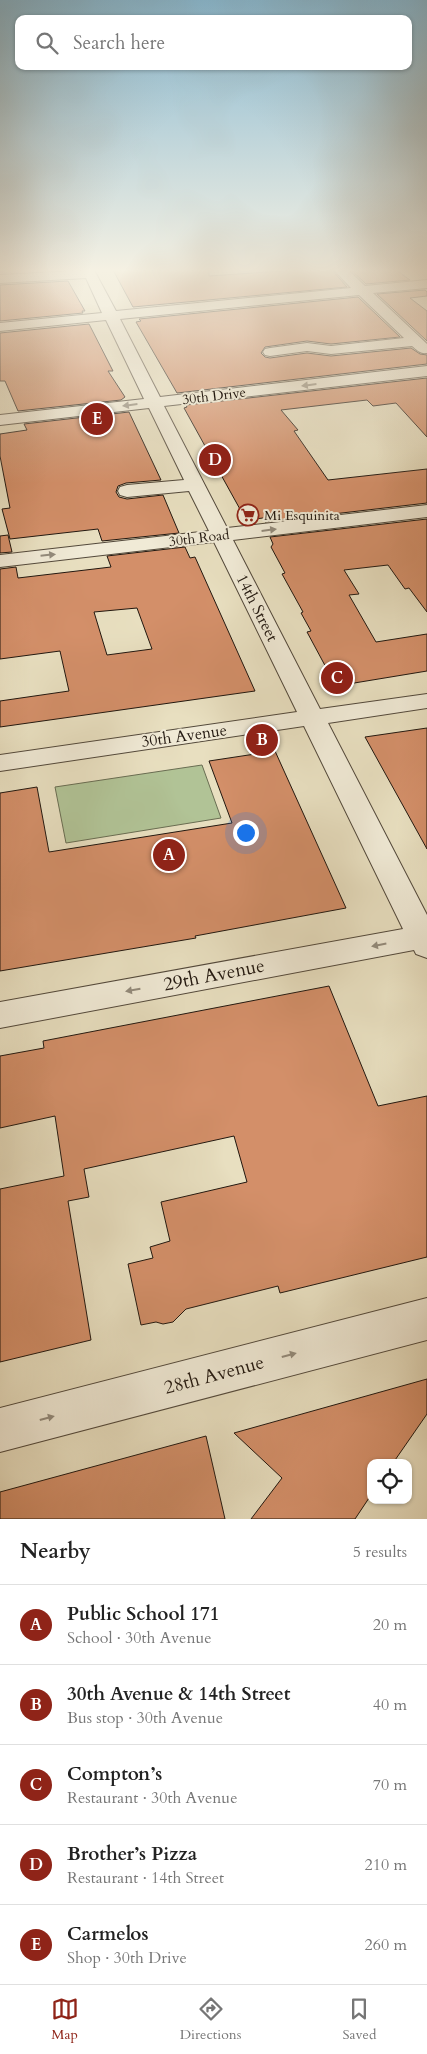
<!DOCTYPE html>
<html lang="en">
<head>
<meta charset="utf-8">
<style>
  :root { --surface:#fff; --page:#f6f6f6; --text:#222; --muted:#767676; --line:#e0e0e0; --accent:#8f2418 }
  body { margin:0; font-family:Cardo,serif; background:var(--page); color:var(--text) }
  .controls { position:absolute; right:15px; bottom:15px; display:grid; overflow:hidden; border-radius:10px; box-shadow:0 1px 4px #0004 }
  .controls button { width:45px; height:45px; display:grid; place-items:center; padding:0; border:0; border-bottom:1px solid var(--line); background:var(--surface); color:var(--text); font:25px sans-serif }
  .you { position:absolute; left:245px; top:832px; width:18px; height:18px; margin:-12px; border:4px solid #fff; border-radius:50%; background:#1a73e8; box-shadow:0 0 0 8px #1a73e833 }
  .badge { display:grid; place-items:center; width:32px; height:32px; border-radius:50%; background:var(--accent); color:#fff; font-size:16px; font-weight:700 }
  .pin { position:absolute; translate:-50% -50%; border:2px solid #fff; box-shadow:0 1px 5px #0006 }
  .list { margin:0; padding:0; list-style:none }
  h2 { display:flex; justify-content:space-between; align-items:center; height:65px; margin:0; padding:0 20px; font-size:21px }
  h2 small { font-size:16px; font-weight:400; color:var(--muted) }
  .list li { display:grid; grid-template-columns:32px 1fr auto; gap:15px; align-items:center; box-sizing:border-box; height:80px; padding:0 20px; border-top:1px solid var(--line) }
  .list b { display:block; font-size:19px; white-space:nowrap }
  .list p { margin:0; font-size:16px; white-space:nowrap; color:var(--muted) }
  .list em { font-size:16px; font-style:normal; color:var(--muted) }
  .icon { flex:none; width:28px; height:28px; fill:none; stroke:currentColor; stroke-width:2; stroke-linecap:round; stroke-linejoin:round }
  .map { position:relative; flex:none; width:427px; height:1519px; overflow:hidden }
  .search { position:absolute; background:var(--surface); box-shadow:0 1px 4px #0004; left:15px; right:15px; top:15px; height:55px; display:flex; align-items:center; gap:12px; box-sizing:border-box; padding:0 18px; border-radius:10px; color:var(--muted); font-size:19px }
  .sheet { height:465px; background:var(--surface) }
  nav { display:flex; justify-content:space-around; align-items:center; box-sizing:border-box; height:70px; border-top:1px solid var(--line); background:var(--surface); font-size:14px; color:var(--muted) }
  nav a { display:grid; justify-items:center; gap:2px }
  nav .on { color:var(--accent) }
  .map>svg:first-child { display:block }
</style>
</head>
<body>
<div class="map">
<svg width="427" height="1519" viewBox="0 0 427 1519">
  <rect width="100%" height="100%" fill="#e8dfc0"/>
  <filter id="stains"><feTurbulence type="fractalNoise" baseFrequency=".004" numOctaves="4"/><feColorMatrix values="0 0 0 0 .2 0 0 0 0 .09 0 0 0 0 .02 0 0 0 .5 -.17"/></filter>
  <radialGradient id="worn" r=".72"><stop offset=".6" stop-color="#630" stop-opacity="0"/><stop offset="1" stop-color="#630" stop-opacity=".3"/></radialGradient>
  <!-- green -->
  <polygon fill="#b1c396" stroke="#696d52" points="202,765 221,818 66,843 55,787"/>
  <!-- building -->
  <g fill="#d38f69" stroke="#21170f" fill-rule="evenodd">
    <polygon points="113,270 209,270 209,276 296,270 332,270 347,287 133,307"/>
    <polygon points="351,270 396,270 410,280 366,284"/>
    <polygon points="68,281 85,311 82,311 83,313 0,321 0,285"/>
    <polygon points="425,290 427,292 427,296 410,298 427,311 427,341 377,294"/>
    <polygon points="358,297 400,337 331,344 307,341 265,347 261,353 265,357 270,358 307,353 331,356 411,348 420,354 427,355 427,364 177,393 136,322 141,321 139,319"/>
    <polygon points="89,324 113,371 108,371 125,397 121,400 18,411 5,381 0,381 0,333"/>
    <polygon points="427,378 427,437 396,403 373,406 367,400 281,410 298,430 294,431 328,480 427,469 427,503 265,522 263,518 246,520 184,408 187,407 186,405"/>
    <polygon points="129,412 161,480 126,483 118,486 116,492 119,497 127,499 163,495 179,533 102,541 98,529 10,539 2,509 10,508 0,456 0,434 27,430 24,424"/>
    <polygon points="427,519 427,612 409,588 405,589 388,565 344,570 359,594 349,595 376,642 427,634 427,671 336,686 307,632 311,631 301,613 303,612 282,574 285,573 271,547 273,544 270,537"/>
    <polygon points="8,535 12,552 0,553 0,536"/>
    <path d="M185,547L190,558L195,557L255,691L0,727V701L69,691L60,651L0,659V569L16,567L18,578L111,567L107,556ZM137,608L152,649L107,655L94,612Z"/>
    <polygon points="427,728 427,849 365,737"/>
    <polygon points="275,751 346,908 195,936 196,938 0,971 0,793 37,787 49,852 232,823 209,761"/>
    <polygon points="329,986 378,1106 427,1096 427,1257 280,1293 278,1286 186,1309 173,1322 163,1324 156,1322 141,1325 128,1264 153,1258 150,1247 170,1241 161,1202 247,1182 234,1136 84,1169 89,1197 68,1201 91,1340 0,1362 0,1189 64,1176 55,1116 0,1128 0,1056 44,1048 43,1041"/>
    <polygon points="427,1379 427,1414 393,1463 371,1463 371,1495 355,1519 251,1519 282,1478 234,1433"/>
    <polygon points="206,1436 225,1519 0,1519 0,1492"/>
  </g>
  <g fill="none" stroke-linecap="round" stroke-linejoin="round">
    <!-- minor casing -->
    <g stroke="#53493b" stroke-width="2">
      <g id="minor">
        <path d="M94,270L116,311L351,288L334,270H348L365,286L427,280V288L373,293L427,344V353C420,354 417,350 412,346L331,354L307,351L270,356L265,355L263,352L265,349L270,348L307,343L331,346L404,338L359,295L120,319L160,397L427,366V376L164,406L227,528L427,505V517L233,540L320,709L427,694V708L328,723L427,915V958L416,954L414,950L0,1028V1002L403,929L304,726L0,771V755L297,712L214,542L0,567V555L209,531L189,491L127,497L120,495L118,491L120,487L127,485L184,480L149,408L0,425V415L144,399L106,320L0,331V323L102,313L86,278L0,283V275Z"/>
        <polygon points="427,1298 427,1340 0,1452 0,1408"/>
      </g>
    </g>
    <!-- minor -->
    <use href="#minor" fill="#f0ead6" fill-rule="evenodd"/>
  </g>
  <!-- one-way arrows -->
  <defs><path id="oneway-solid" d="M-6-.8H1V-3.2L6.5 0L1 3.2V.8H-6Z" transform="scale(1.25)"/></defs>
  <g fill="#938b7c">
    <use href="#oneway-solid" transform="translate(309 385) rotate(173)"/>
    <use href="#oneway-solid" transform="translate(130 405) rotate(173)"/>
    <use href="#oneway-solid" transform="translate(269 530) rotate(-7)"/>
    <use href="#oneway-solid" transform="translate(48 555) rotate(-6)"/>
    <use href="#oneway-solid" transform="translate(379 945) rotate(169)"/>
    <use href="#oneway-solid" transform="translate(133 990) rotate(170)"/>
    <use href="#oneway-solid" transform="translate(289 1355) rotate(-15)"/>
    <use href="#oneway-solid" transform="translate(47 1418) rotate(-15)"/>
  </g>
  <!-- sky -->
  <linearGradient id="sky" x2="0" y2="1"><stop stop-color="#87b8d1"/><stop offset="0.56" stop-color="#f5f1e3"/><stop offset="1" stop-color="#f5f1e3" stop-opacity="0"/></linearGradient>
  <rect width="427" height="483" fill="url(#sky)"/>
  <!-- icons -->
  <defs>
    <g id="supermarket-ring" transform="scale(1.125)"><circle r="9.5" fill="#f0ead6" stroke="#8f2418" stroke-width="1.5"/><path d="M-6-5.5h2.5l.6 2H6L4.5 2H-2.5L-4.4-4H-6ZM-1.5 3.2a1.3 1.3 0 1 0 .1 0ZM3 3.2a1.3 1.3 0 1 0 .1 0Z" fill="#8f2418"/></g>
  </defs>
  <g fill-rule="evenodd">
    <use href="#supermarket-ring" x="248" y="515"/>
  </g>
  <g text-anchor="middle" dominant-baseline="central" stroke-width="4" stroke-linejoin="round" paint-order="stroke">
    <!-- far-street labels -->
    <g font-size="14" fill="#21170f" stroke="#f0ead6">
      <text transform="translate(214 396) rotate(-7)">30th Drive</text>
      <text transform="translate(199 538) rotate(-7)">30th Road</text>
    </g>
    <!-- far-poi labels -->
    <g font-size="14" fill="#21170f" stroke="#f0ead6" text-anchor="start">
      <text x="264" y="515">Mi Esquinita</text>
    </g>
    <!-- street labels -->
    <g font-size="16" fill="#21170f" stroke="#f0ead6">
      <text transform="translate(257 608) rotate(63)">14th Street</text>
      <text transform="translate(184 736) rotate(-8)">30th Avenue</text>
    </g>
    <!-- near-street labels -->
    <g font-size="19" fill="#21170f" stroke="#f0ead6">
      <text transform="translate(214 975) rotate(-11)">29th Avenue</text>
      <text transform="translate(214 1375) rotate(-15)">28th Avenue</text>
    </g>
  </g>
  <rect width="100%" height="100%" filter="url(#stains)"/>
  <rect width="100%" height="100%" fill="url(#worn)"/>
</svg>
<div class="controls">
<button><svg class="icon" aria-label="locate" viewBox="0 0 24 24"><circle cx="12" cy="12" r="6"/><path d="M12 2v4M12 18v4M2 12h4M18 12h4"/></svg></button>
</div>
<div class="you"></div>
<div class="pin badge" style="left:169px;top:855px">A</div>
<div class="pin badge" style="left:262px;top:740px">B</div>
<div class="pin badge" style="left:337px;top:678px">C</div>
<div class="pin badge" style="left:215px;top:460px">D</div>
<div class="pin badge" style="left:97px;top:419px">E</div>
<div class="search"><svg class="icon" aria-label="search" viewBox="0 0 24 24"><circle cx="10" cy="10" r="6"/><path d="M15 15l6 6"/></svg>Search here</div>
</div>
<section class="sheet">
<h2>Nearby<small>5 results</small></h2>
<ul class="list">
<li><span class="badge">A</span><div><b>Public School 171</b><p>School · 30th Avenue</p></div><em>20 m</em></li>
<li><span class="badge">B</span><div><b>30th Avenue &amp; 14th Street</b><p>Bus stop · 30th Avenue</p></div><em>40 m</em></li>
<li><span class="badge">C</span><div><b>Compton’s</b><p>Restaurant · 30th Avenue</p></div><em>70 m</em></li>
<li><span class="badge">D</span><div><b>Brother’s Pizza</b><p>Restaurant · 14th Street</p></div><em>210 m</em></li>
<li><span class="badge">E</span><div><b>Carmelos</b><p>Shop · 30th Drive</p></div><em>260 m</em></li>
</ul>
</section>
<nav>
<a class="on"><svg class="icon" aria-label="map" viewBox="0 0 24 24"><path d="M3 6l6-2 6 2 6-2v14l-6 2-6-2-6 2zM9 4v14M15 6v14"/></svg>Map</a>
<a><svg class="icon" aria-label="directions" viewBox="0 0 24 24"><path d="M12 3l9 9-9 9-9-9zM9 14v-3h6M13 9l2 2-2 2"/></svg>Directions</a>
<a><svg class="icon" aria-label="saved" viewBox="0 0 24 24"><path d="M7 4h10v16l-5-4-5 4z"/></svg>Saved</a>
</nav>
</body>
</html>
